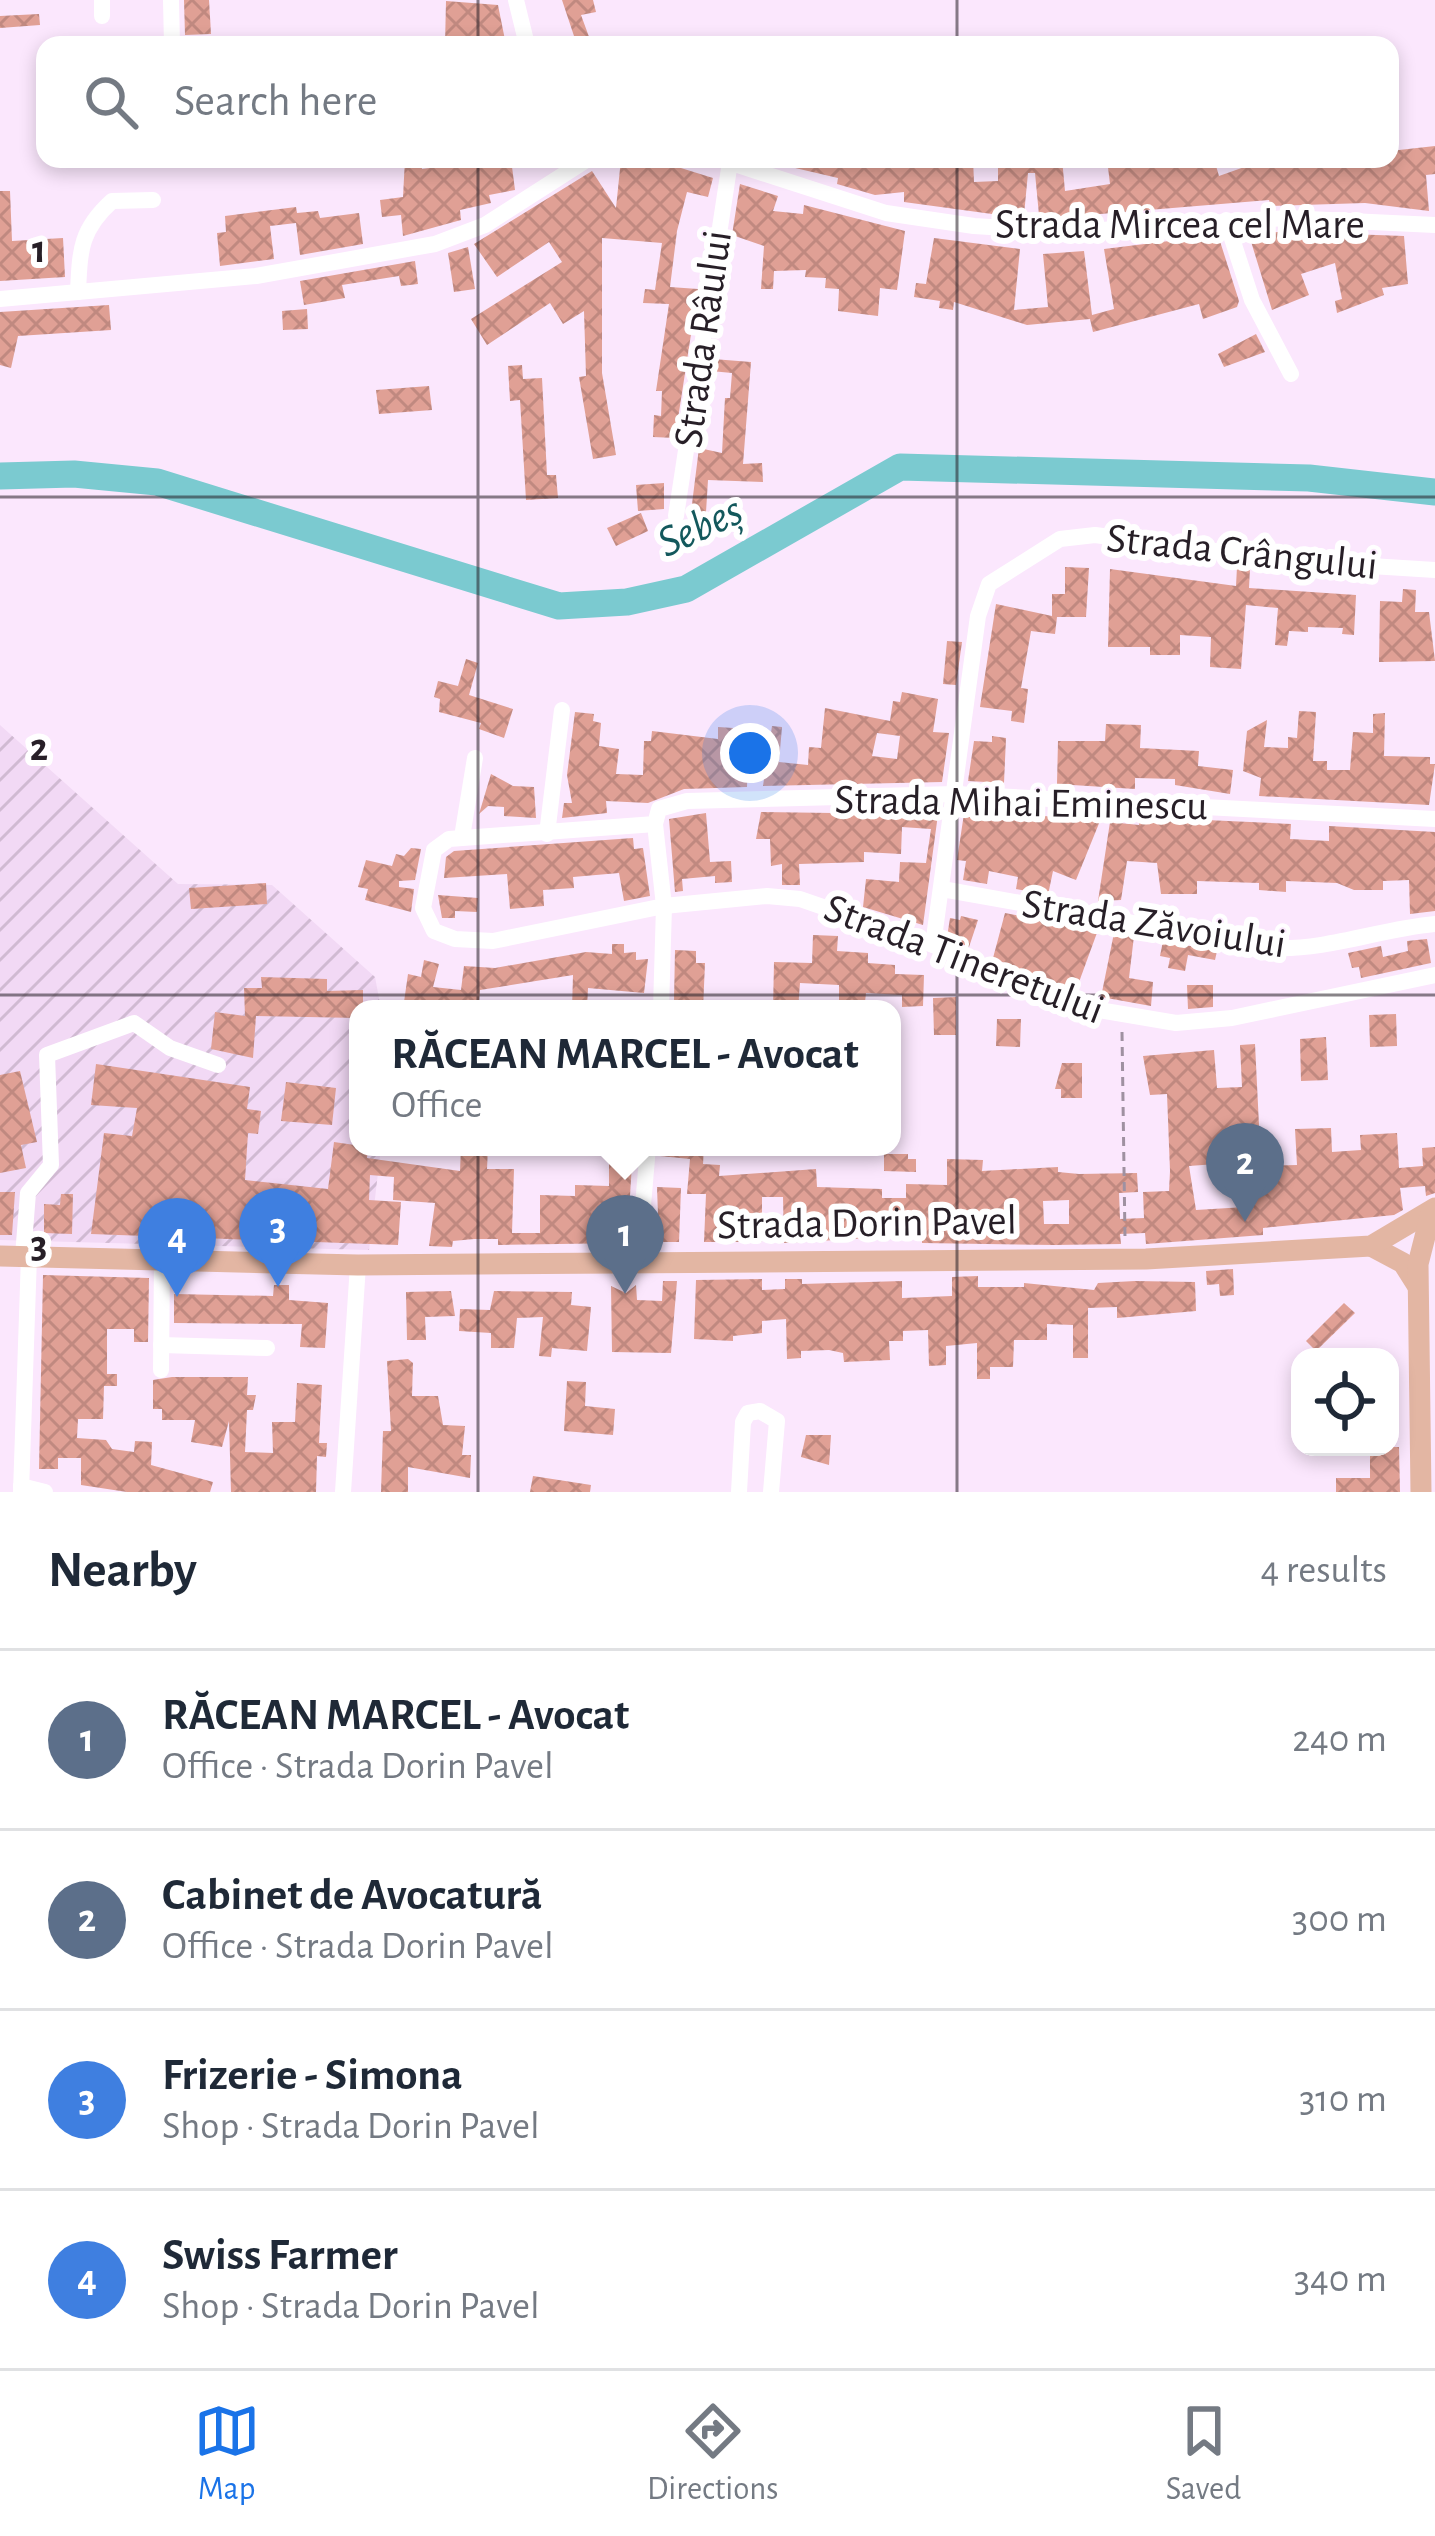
<!DOCTYPE html>
<html lang="en">
<head>
<meta charset="utf-8">
<style>
  :root { --surface:#fff; --page:#f6f6f7; --text:#1f2937; --muted:#747a83; --line:#e0e1e3; --accent:#1a73e8 }
  body { margin:0; font-family:"Alegreya Sans",sans-serif; background:var(--page); color:var(--text) }
  .controls { position:absolute; right:36px; bottom:36px; display:grid; overflow:hidden; border-radius:24px; box-shadow:0 6px 18px #0003 }
  .controls button { width:108px; height:108px; display:grid; place-items:center; padding:0; border:0; border-bottom:3px solid var(--line); background:var(--surface); color:var(--text); font:60px sans-serif }
  .you { position:absolute; left:750px; top:753px; width:42px; height:42px; margin:-30px; border:9px solid #fff; border-radius:50%; background:#1a73e8; box-shadow:0 0 0 18px #1a73e833 }
  .badge { display:grid; place-items:center; width:78px; height:78px; border-radius:50%; background:var(--accent); color:#fff; font-size:39px; font-weight:700 }
  .pin { position:absolute; translate:-50% -99px; filter:drop-shadow(0 3px 6px #0008) }
  .pin::after { content:''; position:absolute; top:63px; width:42px; height:36px; background:inherit; clip-path:polygon(0 0,100% 0,50% 100%) }
  .popup { position:absolute; left:349px; top:1000px; width:552px; height:156px; box-sizing:border-box; display:grid; place-content:center; border-radius:24px; background:var(--surface); filter:drop-shadow(0 3px 9px #0005); font-size:39px; white-space:nowrap; color:var(--muted) }
  .popup b { font-size:45px; color:var(--text) }
  .popup::after { content:''; position:absolute; left:50%; top:100%; margin-left:-24px; border:24px solid transparent; border-top-color:var(--surface) }
  .list { margin:0; padding:0; list-style:none }
  h2 { display:flex; justify-content:space-between; align-items:center; height:156px; margin:0; padding:0 48px; font-size:51px }
  h2 small { font-size:39px; font-weight:400; color:var(--muted) }
  .list li { display:grid; grid-template-columns:78px 1fr auto; gap:36px; align-items:center; box-sizing:border-box; height:180px; padding:0 48px; border-top:3px solid var(--line) }
  .list b { display:block; font-size:45px; white-space:nowrap }
  .list p { margin:0; font-size:39px; white-space:nowrap; color:var(--muted) }
  .list em { font-size:39px; font-style:normal; color:var(--muted) }
  .icon { flex:none; width:66px; height:66px; fill:none; stroke:currentColor; stroke-width:2; stroke-linecap:round; stroke-linejoin:round }
  .map { position:relative; flex:none; width:1435px; height:1492px; overflow:hidden }
  .search { position:absolute; background:var(--surface); box-shadow:0 6px 18px #0003; left:36px; right:36px; top:36px; height:132px; display:flex; align-items:center; gap:30px; box-sizing:border-box; padding:0 42px; border-radius:24px; color:var(--muted); font-size:45px }
  .sheet { height:876px; background:var(--surface) }
  nav { display:flex; justify-content:space-around; align-items:center; box-sizing:border-box; height:168px; border-top:3px solid var(--line); background:var(--surface); font-size:33px; color:var(--muted) }
  nav a { display:grid; justify-items:center; gap:6px }
  nav .on { color:var(--accent) }
  .map>svg:first-child { display:block }
</style>
</head>
<body>
<div class="map">
<svg width="1435" height="1492" viewBox="0 0 1435 1492">
  <defs>
    <pattern id="industrial-furrows" width="10" height="10" patternUnits="userSpaceOnUse" patternTransform="scale(3)"><rect width="10" height="10" fill="#f2d9f5"/><path d="M-1 1l2-2M0 10L10 0M9 11l2-2" fill="none" stroke="#d0bad2"/></pattern>
    <pattern id="building-cross-hatch" width="8" height="8" patternUnits="userSpaceOnUse" patternTransform="scale(3)"><rect width="8" height="8" fill="#e0a095"/><path d="M0 0l8 8M0 8l8-8" fill="none" stroke="#c08980"/></pattern>
  </defs>
  <rect width="100%" height="100%" fill="#fbe7fd"/>
  <!-- industrial -->
  <polygon fill="url(#industrial-furrows)" points="0,725 178,884 272,885 375,977 381,1009 358,1009 358,1147 381,1147 369,1250 0,1240"/>
  <g fill="none" stroke-linecap="round" stroke-linejoin="round">
    <!-- river -->
    <polyline stroke="#7bcad0" stroke-width="27" points="0,476 74,474 157,482 559,606 627,602 686,589 900,467 1309,478 1435,492"/>
  </g>
  <!-- building -->
  <g fill="url(#building-cross-hatch)" fill-rule="evenodd">
    <polygon points="184,0 209,0 211,34 185,35"/>
    <polygon points="562,0 593,0 596,12 581,15 592,45 577,45"/>
    <polygon points="446,1 498,5 506,45 445,45"/>
    <polygon points="39,14 40,25 0,28 0,16"/>
    <polygon points="1435,146 1435,174 1426,175 1429,211 1365,203 1271,206 1269,200 1052,218 1039,215 1035,173 1028,173 1024,215 992,214 904,202 904,192 875,195 837,184 838,178 778,164 779,159 973,159 974,182 998,181 998,159 1062,159 1065,191 1110,184 1107,159 1214,159 1219,176 1267,159 1390,159 1390,151"/>
    <polygon points="405,159 421,159 422,169 451,165 451,159 511,159 515,190 489,195 491,203 460,210 461,220 403,236 401,215 382,217 380,200 403,197"/>
    <polygon points="621,159 652,159 713,178 708,197 687,192 677,231 670,287 698,289 675,438 653,437 654,415 661,416 662,391 656,391 669,304 643,303 645,289 655,290 662,243 602,238 602,373 616,455 593,459 579,377 586,376 584,311 563,324 550,303 487,345 471,319 562,262 549,242 497,277 474,244 592,171 616,208"/>
    <polygon points="740,184 778,196 773,211 803,214 804,205 905,231 897,290 880,288 878,316 838,311 839,289 825,288 826,278 805,277 806,270 774,271 773,289 761,289 764,246 732,235"/>
    <polygon points="0,191 10,191 12,241 63,238 65,277 0,281"/>
    <polygon points="296,207 297,213 318,211 320,218 359,213 363,244 300,255 296,223 270,226 274,259 220,266 217,233 226,232 225,216"/>
    <polygon points="1287,231 1293,238 1321,233 1404,236 1408,284 1382,288 1384,295 1337,313 1335,301 1342,299 1335,263 1301,274 1309,295 1272,310 1249,235"/>
    <polygon points="1218,235 1239,301 1237,307 1203,319 1199,304 1093,332 1090,319 1027,325 954,302 953,310 939,308 940,301 914,297 916,283 926,284 934,238 1020,249 1014,310 1048,307 1043,254 1084,251 1092,315 1114,309 1104,249"/>
    <polygon points="468,247 475,289 454,292 448,253"/>
    <polygon points="415,261 418,284 401,286 399,276 342,285 345,298 304,305 300,281"/>
    <polygon points="109,305 111,330 18,336 11,368 0,365 0,312"/>
    <polygon points="307,309 308,329 283,330 282,311"/>
    <polygon points="1256,334 1265,352 1224,367 1218,354"/>
    <polygon points="713,359 751,362 743,464 762,463 763,482 708,480 705,528 689,528 699,448 722,453 725,398 730,398 732,373 711,371"/>
    <polygon points="522,365 523,379 542,378 547,475 556,475 558,498 526,500 520,400 510,401 508,366"/>
    <polygon points="429,386 432,410 379,414 376,390"/>
    <polygon points="664,483 664,509 638,511 636,485"/>
    <polygon points="641,513 648,531 616,546 607,528"/>
    <polygon points="1065,567 1089,568 1086,617 1057,617 1055,634 1031,631 1021,688 1028,689 1024,723 1011,721 1012,711 980,707 996,604 1052,616 1052,594 1065,594"/>
    <polygon points="1237,567 1250,568 1249,588 1356,595 1354,635 1342,634 1343,628 1308,627 1308,632 1289,631 1287,646 1275,645 1278,608 1246,605 1241,669 1210,667 1211,637 1180,635 1180,655 1150,655 1150,647 1108,647 1110,569 1236,586"/>
    <polygon points="1403,589 1416,590 1415,612 1429,612 1435,661 1379,662 1380,601 1402,602"/>
    <polygon points="947,641 962,642 956,685 943,684"/>
    <polygon points="466,659 478,663 469,695 513,709 504,738 479,729 481,723 439,712 440,699 434,697 438,681 458,686"/>
    <path d="M902,692L938,699L933,732L949,733L942,782L763,786L772,726L782,727L779,762L808,765L809,747L821,748L825,708L890,721L893,701L900,702ZM877,733L900,736L897,759L872,756Z"/>
    <polygon points="1299,711 1316,712 1313,761 1327,761 1327,770 1350,770 1353,732 1373,733 1373,714 1385,713 1384,756 1430,757 1430,764 1435,764 1429,805 1259,796 1261,778 1243,771 1247,731 1267,720 1264,747 1288,748 1288,737 1297,738"/>
    <polygon points="575,712 594,714 593,721 601,723 599,746 619,749 616,774 643,775 644,741 651,741 652,731 718,739 718,727 749,729 747,787 684,789 648,803 606,801 607,813 562,818 564,803 572,803 567,775"/>
    <polygon points="1106,724 1141,725 1140,748 1199,751 1198,766 1233,770 1230,794 1175,785 1175,779 1135,778 1135,789 1057,784 1058,741 1105,741"/>
    <polygon points="992,736 1006,738 1004,783 968,781 974,741 992,742"/>
    <polygon points="491,774 513,786 534,787 536,818 504,816 504,807 488,806 479,814"/>
    <polygon points="939,807 923,925 863,907 866,879 899,882 900,862 926,863 931,829 902,827 901,854 864,852 864,862 799,864 800,885 782,885 782,864 771,866 770,839 756,839 761,812 904,814 904,808"/>
    <polygon points="965,807 1054,817 1102,816 1076,880 1053,871 1048,895 1016,889 1018,877 989,871 987,884 963,880 966,861 957,860"/>
    <polygon points="706,813 710,862 731,861 732,882 715,883 715,876 682,879 683,891 675,892 669,819"/>
    <polygon points="1140,817 1291,824 1290,839 1329,841 1329,826 1435,832 1435,911 1410,914 1409,880 1383,881 1383,890 1354,890 1337,883 1286,881 1286,892 1259,890 1259,883 1197,881 1197,894 1161,894 1157,863 1127,861 1121,900 1098,901 1110,822 1139,825"/>
    <polygon points="633,838 634,849 643,848 650,896 624,901 619,873 573,877 574,888 543,890 544,906 510,909 507,874 444,878 446,857 454,851"/>
    <polygon points="411,848 421,849 415,880 399,881 399,887 414,889 411,912 365,900 368,889 358,887 366,860 392,866 396,854 404,856"/>
    <polygon points="266,883 267,904 191,909 189,888"/>
    <polygon points="438,895 478,898 477,912 455,911 455,918 442,918"/>
    <polygon points="1005,913 1098,930 1075,993 993,958"/>
    <polygon points="961,916 978,920 969,947 947,937 950,918 960,920"/>
    <polygon points="1114,933 1134,936 1129,978 1153,982 1151,1006 1101,997"/>
    <polygon points="813,935 838,936 837,951 868,953 868,963 895,965 895,974 924,975 923,1006 902,1007 902,995 866,993 865,1002 839,1002 839,985 800,983 798,1009 773,1009 774,962 812,963"/>
    <polygon points="1427,939 1431,963 1361,978 1359,967 1352,968 1348,953 1381,946 1383,957 1408,951 1407,941"/>
    <polygon points="1163,941 1217,951 1215,960 1188,955 1185,971 1168,968 1170,958 1160,956"/>
    <polygon points="612,944 624,944 624,953 636,952 636,960 648,959 644,993 588,988 587,1009 572,1009 573,975 480,990 478,1009 403,1009 408,974 421,977 424,960 439,964 433,987 461,990 464,966 495,968 586,952 612,954"/>
    <polygon points="675,950 696,951 696,963 705,963 703,1009 685,1009 683,1002 674,1001"/>
    <polygon points="261,977 327,979 327,991 363,990 363,1009 358,1018 256,1016 253,1058 211,1049 215,1012 245,1016 244,988 262,988"/>
    <polygon points="1187,985 1213,985 1213,1007 1188,1009"/>
    <polygon points="956,997 956,1035 934,1035 933,998"/>
    <polygon points="1396,1014 1397,1046 1370,1047 1369,1015"/>
    <polygon points="997,1019 1021,1019 1020,1047 996,1046"/>
    <polygon points="1326,1037 1328,1080 1301,1081 1300,1039"/>
    <path d="M1255,1044L1261,1166L1297,1165L1295,1129L1331,1128L1332,1152L1361,1150L1360,1135L1397,1133L1399,1168L1423,1166L1422,1148L1435,1147V1193L1426,1196L1425,1186L1400,1188L1403,1210L1394,1215L1263,1228V1235L1146,1244L1145,1233L1120,1234L1121,1244L1054,1245L922,1243V1235L784,1243L783,1197H762V1242H704L706,1194H687L690,1159L660,1156L661,1147H704L703,1164L720,1165L719,1176L816,1169L817,1187L882,1189V1198H906V1184L947,1185V1159L983,1160L982,1171L1058,1167V1172L1079,1174L1137,1173L1138,1192L1119,1193L1120,1219L1144,1218L1143,1192L1169,1191L1170,1171L1167,1094L1150,1095L1143,1056L1214,1050L1217,1088L1242,1087L1240,1045ZM1243,1162L1245,1207L1196,1210L1189,1166ZM1069,1200V1224H1044L1043,1201Z"/>
    <polygon points="1062,1063 1082,1063 1082,1098 1061,1098 1061,1089 1055,1089"/>
    <polygon points="96,1064 250,1087 247,1109 261,1111 258,1134 248,1133 245,1180 328,1189 334,1142 368,1147 367,1158 460,1171 461,1147 488,1147 487,1169 514,1169 512,1233 540,1233 540,1195 575,1196 575,1185 609,1186 609,1163 632,1164 627,1243 498,1245 498,1239 474,1239 453,1241 452,1247 429,1246 435,1203 393,1200 394,1177 370,1175 369,1200 401,1202 398,1245 91,1234 104,1133 132,1136 137,1108 91,1105"/>
    <polygon points="20,1071 37,1142 21,1145 26,1168 0,1173 0,1075"/>
    <polygon points="286,1082 336,1088 332,1125 281,1121"/>
    <polygon points="884,1154 908,1154 908,1159 916,1159 916,1172 884,1171"/>
    <polygon points="657,1187 681,1188 679,1242 659,1242"/>
    <polygon points="0,1192 15,1192 12,1235 0,1235"/>
    <polygon points="61,1194 73,1194 72,1234 44,1233 44,1204 60,1205"/>
    <polygon points="1233,1269 1234,1295 1220,1296 1219,1284 1207,1285 1206,1271"/>
    <polygon points="43,1275 149,1278 148,1342 134,1342 134,1329 107,1329 107,1374 117,1374 117,1386 104,1386 103,1419 78,1419 77,1438 106,1440 112,1449 134,1452 135,1441 152,1442 151,1465 213,1482 210,1492 127,1492 81,1485 81,1458 58,1458 58,1469 39,1469"/>
    <polygon points="978,1276 978,1287 1024,1287 1024,1283 1094,1290 1098,1283 1135,1281 1195,1282 1196,1311 1117,1318 1117,1307 1088,1308 1088,1358 1073,1358 1073,1325 1047,1324 1047,1340 1014,1340 1013,1367 990,1367 990,1379 977,1379 977,1343 946,1346 946,1365 929,1366 928,1330 903,1331 903,1341 889,1341 890,1360 844,1362 843,1353 829,1350 801,1351 801,1358 787,1359 786,1319 762,1321 762,1333 733,1336 733,1341 694,1339 696,1280 762,1279 762,1290 785,1289 785,1279 802,1279 802,1284 902,1281 902,1298 952,1296 952,1277"/>
    <polygon points="663,1281 677,1281 671,1353 612,1352 611,1286 626,1293 636,1285 637,1300 662,1301"/>
    <polygon points="274,1285 289,1285 289,1300 328,1303 325,1348 300,1347 302,1324 174,1323 174,1294 273,1296"/>
    <polygon points="451,1291 455,1316 425,1317 426,1340 407,1340 406,1292"/>
    <polygon points="494,1291 572,1292 571,1305 591,1307 587,1351 552,1348 551,1357 539,1356 543,1317 517,1318 514,1348 491,1348 491,1333 459,1331 460,1309 490,1310"/>
    <polygon points="1344,1303 1355,1313 1316,1351 1306,1341"/>
    <polygon points="408,1359 413,1363 412,1396 438,1396 443,1425 465,1426 462,1455 471,1455 470,1478 408,1467 408,1492 381,1492 383,1431 391,1431 387,1361"/>
    <polygon points="172,1377 248,1377 247,1395 256,1395 253,1410 247,1410 245,1452 273,1453 272,1422 295,1422 297,1383 322,1385 319,1443 327,1443 326,1457 317,1456 316,1492 231,1492 229,1421 222,1447 191,1442 195,1420 162,1420 162,1409 153,1409 153,1380"/>
    <polygon points="567,1381 586,1382 585,1406 615,1409 613,1435 564,1431"/>
    <polygon points="806,1435 831,1435 829,1465 801,1457"/>
    <polygon points="1370,1447 1399,1447 1400,1492 1336,1492 1336,1478 1370,1478"/>
    <polygon points="533,1476 591,1485 590,1492 530,1492"/>
  </g>
  <g fill="none" stroke-linecap="round" stroke-linejoin="round">
    <!-- path -->
    <polyline stroke="#9f91a1" stroke-width="3" stroke-dasharray="9 6" stroke-linecap="butt" points="1122,1032 1125,1238"/>
    <!-- minor -->
    <g stroke="#fff" stroke-width="16">
      <polyline points="102,0 102,16"/>
      <polyline points="171,0 172,45"/>
      <polyline points="516,0 527,45"/>
      <polyline points="719,159 886,213 974,226 1070,232 1287,218 1435,225"/>
      <polyline points="1226,220 1252,300 1291,374"/>
      <path d="M78,292C80,250 80,230 112,201L153,200"/>
      <polyline points="0,299 256,276 435,244 485,225 588,159"/>
      <polyline points="676,516 730,162"/>
      <polyline points="1435,819 955,794 687,801 659,809 655,824 449,839 434,850 423,908 434,931 455,939 493,941 664,906 767,896 800,899 933,945 1069,1005 1176,1023 1232,1018 1435,975"/>
      <polyline points="655,824 664,906 661,1009"/>
      <polyline points="547,834 562,710"/>
      <polyline points="462,837 475,758"/>
      <path d="M942,889L1274,948C1329,950 1380,929 1435,924"/>
      <polyline points="933,945 978,616 989,584 1060,539 1095,535 1291,561 1435,570"/>
      <polyline points="23,1256 28,1193 51,1165 47,1055 134,1023 170,1048 218,1065"/>
      <polyline points="638,1264 648,1147"/>
      <polyline points="161,1345 267,1348"/>
      <polyline points="161,1370 162,1260"/>
      <polyline points="21,1486 45,1492"/>
      <polyline points="21,1492 29,1256"/>
      <polyline points="343,1492 358,1265"/>
      <polyline points="739,1492 743,1422 748,1413 760,1411 777,1421 771,1492"/>
    </g>
    <!-- major -->
    <g stroke="#e3b6a3" stroke-width="21">
      <polyline points="1371,1246 1403,1263 1417,1285"/>
      <polyline points="0,1256 358,1265 1146,1259 1371,1246 1435,1208"/>
      <polyline points="1421,1492 1418,1264 1431,1213"/>
    </g>
  </g>
  <!-- grid -->
  <path fill="none" stroke="#271f27" stroke-width="3" stroke-opacity="0.55" d="M478,0V45M957,0V45M478,159V1492M957,159V1492M0,497H1435M0,995H1435"/>
  <g text-anchor="middle" dominant-baseline="central" stroke-width="12" stroke-linejoin="round" paint-order="stroke">
    <!-- street labels -->
    <g font-size="42" fill="#271f27" stroke="#fff">
      <text x="1180" y="225">Strada Mircea cel Mare</text>
      <text transform="translate(703 339) rotate(-82)">Strada Râului</text>
      <text transform="translate(1242 552) rotate(6)">Strada Crângului</text>
      <text transform="translate(1021 803) rotate(1)">Strada Mihai Eminescu</text>
      <text transform="translate(1154 924) rotate(9)">Strada Zăvoiului</text>
      <text transform="translate(964 959) rotate(21)">Strada Tineretului</text>
      <text transform="translate(867 1223) rotate(-1)">Strada Dorin Pavel</text>
    </g>
    <!-- water labels -->
    <g font-size="45" font-style="italic" fill="#13585c" stroke="#fff">
      <text transform="translate(700 527) rotate(-25)">Sebeș</text>
    </g>
  </g>
  <g font-size="39" text-anchor="middle" font-weight="bold" fill="#271f27" stroke="#fff" stroke-width="12" stroke-linejoin="round" paint-order="stroke">
    <text x="39" y="262">1</text>
    <text x="39" y="760">2</text>
    <text x="39" y="1257">3</text>
  </g>
</svg>
<div class="controls">
<button><svg class="icon" aria-label="locate" viewBox="0 0 24 24"><circle cx="12" cy="12" r="6"/><path d="M12 2v4M12 18v4M2 12h4M18 12h4"/></svg></button>
</div>
<div class="you"></div>
<div class="pin badge" style="left:625px;top:1294px;background:#5c6f8a">1</div>
<div class="popup"><b>RĂCEAN MARCEL - Avocat</b>Office</div>
<div class="pin badge" style="left:1245px;top:1222px;background:#5c6f8a">2</div>
<div class="pin badge" style="left:278px;top:1287px;background:#3f7fe0">3</div>
<div class="pin badge" style="left:177px;top:1297px;background:#3f7fe0">4</div>
<div class="search"><svg class="icon" aria-label="search" viewBox="0 0 24 24"><circle cx="10" cy="10" r="6"/><path d="M15 15l6 6"/></svg>Search here</div>
</div>
<section class="sheet">
<h2>Nearby<small>4 results</small></h2>
<ul class="list">
<li><span class="badge" style="background:#5c6f8a">1</span><div><b>RĂCEAN MARCEL - Avocat</b><p>Office · Strada Dorin Pavel</p></div><em>240 m</em></li>
<li><span class="badge" style="background:#5c6f8a">2</span><div><b>Cabinet de Avocatură</b><p>Office · Strada Dorin Pavel</p></div><em>300 m</em></li>
<li><span class="badge" style="background:#3f7fe0">3</span><div><b>Frizerie - Simona</b><p>Shop · Strada Dorin Pavel</p></div><em>310 m</em></li>
<li><span class="badge" style="background:#3f7fe0">4</span><div><b>Swiss Farmer</b><p>Shop · Strada Dorin Pavel</p></div><em>340 m</em></li>
</ul>
</section>
<nav>
<a class="on"><svg class="icon" aria-label="map" viewBox="0 0 24 24"><path d="M3 6l6-2 6 2 6-2v14l-6 2-6-2-6 2zM9 4v14M15 6v14"/></svg>Map</a>
<a><svg class="icon" aria-label="directions" viewBox="0 0 24 24"><path d="M12 3l9 9-9 9-9-9zM9 14v-3h6M13 9l2 2-2 2"/></svg>Directions</a>
<a><svg class="icon" aria-label="saved" viewBox="0 0 24 24"><path d="M7 4h10v16l-5-4-5 4z"/></svg>Saved</a>
</nav>
</body>
</html>
